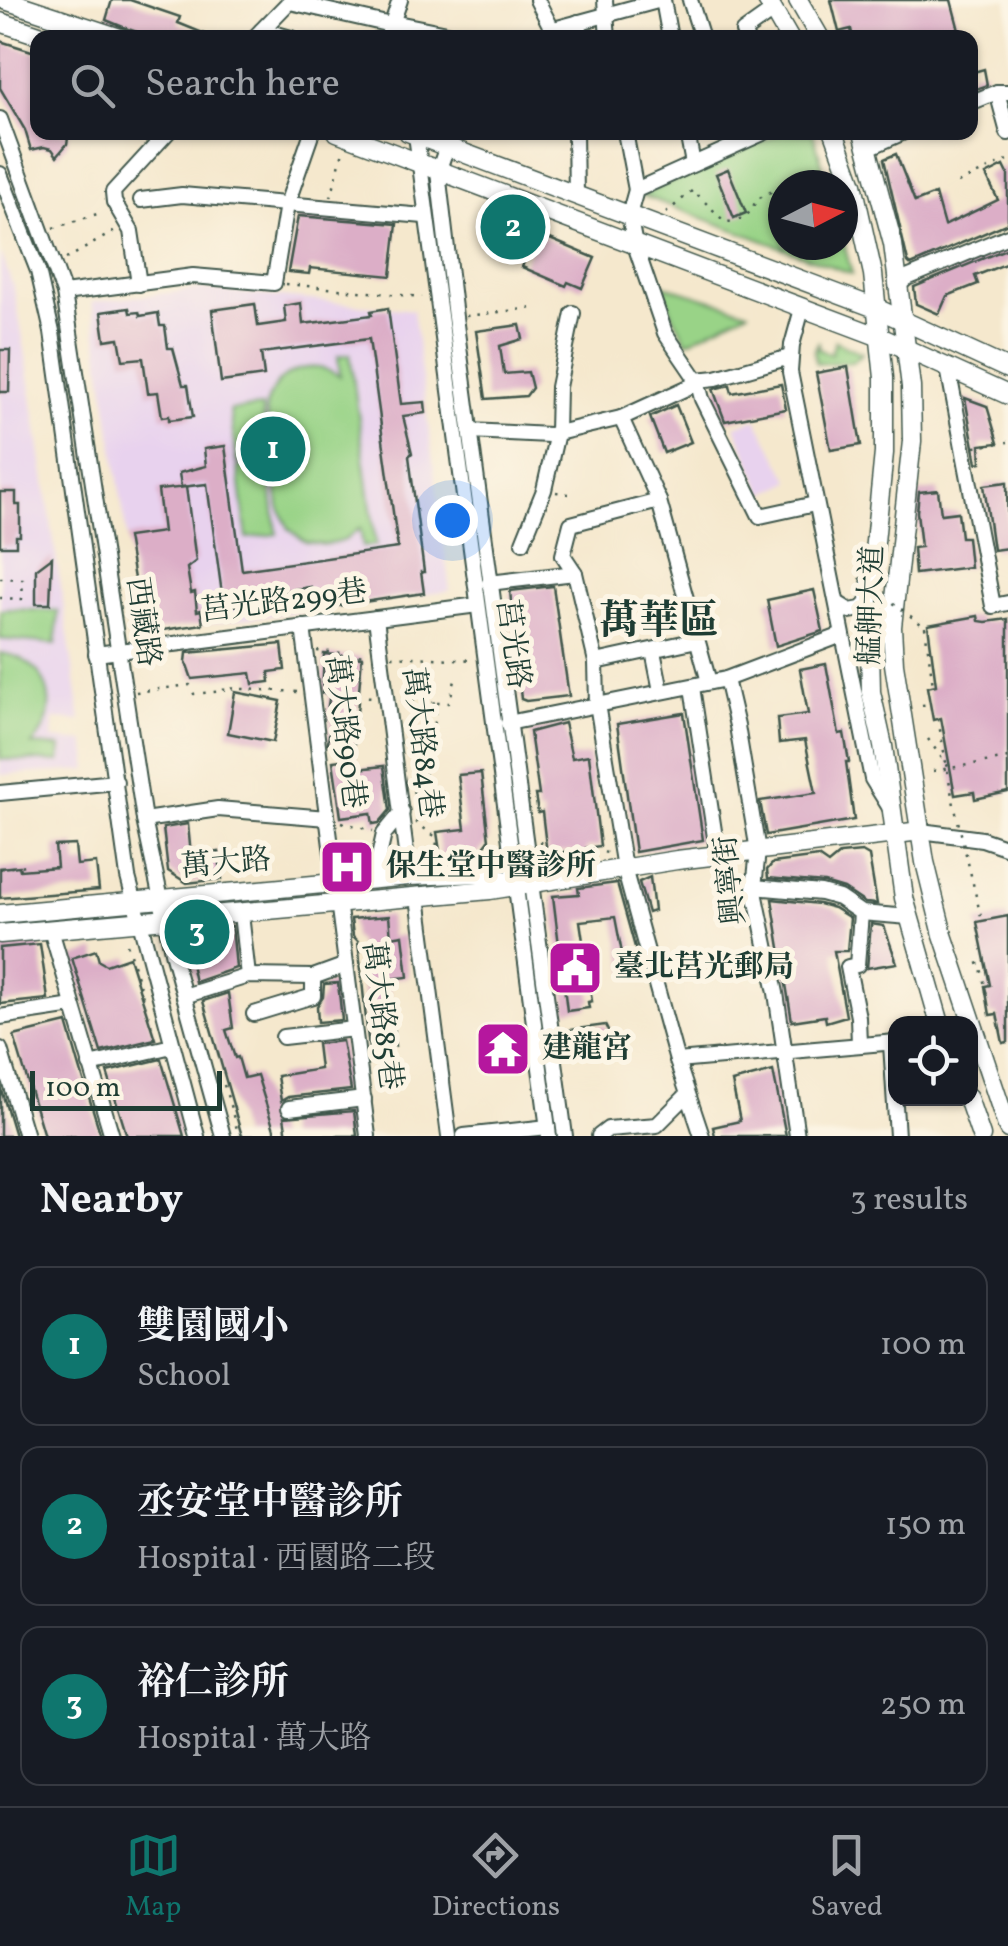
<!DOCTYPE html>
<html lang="en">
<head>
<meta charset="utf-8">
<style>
  :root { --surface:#171b24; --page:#242831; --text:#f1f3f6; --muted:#9ea1a6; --line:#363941; --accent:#0f766e }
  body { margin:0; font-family:Vollkorn,"Noto Serif TC",serif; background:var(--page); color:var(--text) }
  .controls { position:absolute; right:30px; bottom:30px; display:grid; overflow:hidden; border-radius:20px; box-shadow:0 2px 8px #0004 }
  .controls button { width:90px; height:90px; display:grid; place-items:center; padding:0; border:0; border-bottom:2px solid var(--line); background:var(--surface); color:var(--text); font:50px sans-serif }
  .compass { position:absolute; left:768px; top:170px; width:90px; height:90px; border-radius:50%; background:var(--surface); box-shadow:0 2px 8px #0004; rotate:84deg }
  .scale { position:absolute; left:30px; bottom:25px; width:192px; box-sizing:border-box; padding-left:10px; border:5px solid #1f3d34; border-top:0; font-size:28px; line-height:35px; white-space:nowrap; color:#1f3d34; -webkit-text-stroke:8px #fcf5e5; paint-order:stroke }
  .you { position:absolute; left:452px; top:520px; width:35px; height:35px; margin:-25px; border:8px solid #fff; border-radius:50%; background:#1a73e8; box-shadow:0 0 0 15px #1a73e833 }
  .badge { display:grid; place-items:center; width:65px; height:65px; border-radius:50%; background:var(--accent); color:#fff; font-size:32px; font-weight:700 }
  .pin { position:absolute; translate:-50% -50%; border:5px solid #fff; box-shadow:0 2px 10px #0006 }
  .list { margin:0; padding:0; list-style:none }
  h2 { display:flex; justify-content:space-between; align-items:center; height:130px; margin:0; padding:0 40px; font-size:42px }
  h2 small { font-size:32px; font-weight:400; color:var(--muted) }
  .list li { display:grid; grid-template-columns:65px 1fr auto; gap:30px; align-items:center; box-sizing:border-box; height:160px; margin:0 20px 20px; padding:0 20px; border:2px solid var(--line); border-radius:20px }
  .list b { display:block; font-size:38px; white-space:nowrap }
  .list p { margin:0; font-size:32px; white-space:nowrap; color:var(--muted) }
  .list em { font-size:32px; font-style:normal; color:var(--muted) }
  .icon { flex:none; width:55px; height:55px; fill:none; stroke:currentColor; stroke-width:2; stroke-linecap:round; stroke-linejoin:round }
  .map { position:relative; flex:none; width:1008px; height:1136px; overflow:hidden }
  .search { position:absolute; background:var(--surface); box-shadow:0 2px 8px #0004; left:30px; right:30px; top:30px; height:110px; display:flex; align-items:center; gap:25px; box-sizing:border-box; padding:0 35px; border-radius:20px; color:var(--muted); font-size:38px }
  .sheet { height:670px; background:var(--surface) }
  nav { display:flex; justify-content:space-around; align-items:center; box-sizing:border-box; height:140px; border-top:2px solid var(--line); background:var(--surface); font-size:28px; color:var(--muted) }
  nav a { display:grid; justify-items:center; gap:5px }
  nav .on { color:var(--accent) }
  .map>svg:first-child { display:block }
</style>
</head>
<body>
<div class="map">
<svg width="1008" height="1136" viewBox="0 0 1008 1136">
  <rect width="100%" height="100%" fill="#fcf5e5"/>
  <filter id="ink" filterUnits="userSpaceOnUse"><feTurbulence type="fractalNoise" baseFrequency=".01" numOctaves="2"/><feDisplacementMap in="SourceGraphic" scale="20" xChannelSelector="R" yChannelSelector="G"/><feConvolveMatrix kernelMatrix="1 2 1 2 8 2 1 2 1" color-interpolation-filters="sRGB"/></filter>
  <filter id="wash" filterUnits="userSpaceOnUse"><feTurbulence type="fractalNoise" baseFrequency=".0048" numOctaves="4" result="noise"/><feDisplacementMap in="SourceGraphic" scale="40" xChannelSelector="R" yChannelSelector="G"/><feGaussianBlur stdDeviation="2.25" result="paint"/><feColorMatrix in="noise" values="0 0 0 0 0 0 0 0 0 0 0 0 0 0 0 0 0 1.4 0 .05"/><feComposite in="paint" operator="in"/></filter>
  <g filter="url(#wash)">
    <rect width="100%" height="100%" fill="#f5e8cd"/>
    <!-- built -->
    <g fill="#e8d2ee">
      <polygon points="0,252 14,289 25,350 81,721 54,719 52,739 85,742 89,770 0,775"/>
      <polygon points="200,289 413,310 450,591 141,633 92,302"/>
      <polygon points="756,419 791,481 764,494 735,426"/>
    </g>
    <!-- green -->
    <g fill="#99d387" stroke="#5c885e" stroke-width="2.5">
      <polygon points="782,133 813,133 828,185 783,185 783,245 843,245 843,240 852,274 641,195"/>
      <polygon points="663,285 748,311 687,342 671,311"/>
      <polygon points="819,341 818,349 831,354 835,341 862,353 852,362 816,364 814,351"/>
      <path d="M350,354L376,545L363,547L360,528L345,540L325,545L306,542L289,529L279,507L266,407C275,372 308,357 340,376L338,356Z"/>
      <polygon points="262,407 268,459 237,463 230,410"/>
      <polygon points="268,463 277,534 247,538 238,467"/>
      <polygon points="9,609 58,611 56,644 0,639 0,610"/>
      <path d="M0,653C49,658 65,711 32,745L61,747L60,762L0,759Z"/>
    </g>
    <g id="blocks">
      <!-- building -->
      <g fill="#dcaec7">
        <polygon points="112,0 130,0 180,17 178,23 215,38 155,38 128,29 106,20"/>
        <polygon points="831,0 951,0 960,34 945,38 853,38 851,29 839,32"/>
        <polygon points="0,41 38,53 38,132 69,132 67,144 57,156 52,149 44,147 31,150 25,130 0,88"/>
        <polygon points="984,69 987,85 970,91 970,73"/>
        <polygon points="896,154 915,202 935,194 944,226 998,200 986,175 1004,166 1008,174 1008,223 911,265 908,262 884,159"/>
        <polygon points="728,169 746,213 734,218 716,174"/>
        <polygon points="298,216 397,224 391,276 310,268 309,274 288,272"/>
        <polygon points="531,231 595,258 582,288 568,282 566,286 522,267 530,247 525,245"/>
        <polygon points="1008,248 1008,263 975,276 978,284 947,296 939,314 916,304 914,287"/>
        <polygon points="301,303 303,324 372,315 371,311 388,308 401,404 425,402 426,413 403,416 412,453 409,456 424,572 421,572 424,593 317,609 311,587 245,596 246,604 219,608 217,594 222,594 207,484 181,487 179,473 206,466 204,449 225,446 242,570 398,548 369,339 261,353 264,376 221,382 212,310 255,304 258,326 286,322 284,306"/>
        <polygon points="129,308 130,313 139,312 140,316 158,313 160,326 165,326 168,348 173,348 183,385 188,385 193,417 169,420 169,416 162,417 158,392 148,393 143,358 123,360 119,338 105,340 101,312"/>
        <polygon points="520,325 523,339 500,346 504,374 528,372 532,388 526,396 486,399 476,331"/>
        <polygon points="0,350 10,350 9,392 0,392"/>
        <polygon points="848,367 861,445 831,450 816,373"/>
        <polygon points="781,384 786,409 725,421 713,389 730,385 732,393"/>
        <polygon points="965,398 987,406 998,443 980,445 981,462 977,463"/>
        <polygon points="676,405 691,442 664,453 650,417"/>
        <polygon points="1007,482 1008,548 993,550 984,485"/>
        <polygon points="186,487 196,561 187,568 191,593 195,592 197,611 201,610 203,624 143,633 127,537 163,532 158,490"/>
        <polygon points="938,490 941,514 958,512 961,537 967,537 970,567 915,574 913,548 921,547 917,512 919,492"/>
        <polygon points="0,492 16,492 16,505 20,505 20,536 16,536 16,546 0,546"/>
        <polygon points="52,557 50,604 36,604 36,569"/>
        <polygon points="553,586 569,696 526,701 521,699 510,591"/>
        <polygon points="814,590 823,631 776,646 767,600"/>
        <polygon points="978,616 979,621 986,622 1008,619 1008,792 975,799 974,792 955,795 941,718 933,720 927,687 936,685 928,625"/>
        <polygon points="282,644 285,670 269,672 270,682 253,684 251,673 192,679 186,662 187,653"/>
        <polygon points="324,654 362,657 354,746 328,743 331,719 326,718 330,693 322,693"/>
        <polygon points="826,664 839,734 844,733 849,762 846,762 854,820 766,835 760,801 816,793 805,740 779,743 777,718 808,714 800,669"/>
        <polygon points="235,692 281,701 273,742 228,733"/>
        <polygon points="684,713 703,840 635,852 617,724"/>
        <polygon points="564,723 572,758 589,755 600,846 586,848 587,856 574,858 573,851 547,854 542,812 538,813 535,795 539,795 530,732"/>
        <polygon points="356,758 357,769 384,766 390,810 379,823 373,824 371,813 341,817 333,761"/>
        <polygon points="481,773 489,840 479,853 441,858 437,832 465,829 458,775"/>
        <polygon points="188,824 191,856 219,852 222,879 187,883 168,871 163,828"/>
        <polygon points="75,845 77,865 96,863 99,890 0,898 0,868 19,866 20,870 57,867 55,846"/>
        <polygon points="862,852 869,856 877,904 865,903 844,889 824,883 768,878 767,870 773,863 818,857 828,864 840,854"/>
        <polygon points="650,877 654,911 648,913 639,882"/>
        <polygon points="617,883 641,969 626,974 615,917 580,921 592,1001 588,1002 589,1008 567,1011 553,896 579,894 578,888"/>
        <polygon points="772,899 819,904 834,908 850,918 847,951 834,951 846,1016 826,1022 825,1016 792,1021"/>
        <polygon points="389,916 391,937 403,935 408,977 388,979 395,1046 369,1049 358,941 353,936 351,919"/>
        <polygon points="1008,916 1008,1042 1003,1043 997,1014 990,1015 985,986 990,985 977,922"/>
        <polygon points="871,924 884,926 897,963 867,968"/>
        <polygon points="232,926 236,968 195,982 187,945 195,931"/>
        <polygon points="40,944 48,999 0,1004 0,948"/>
        <polygon points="96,950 99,961 106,965 129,957 155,1039 101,1052 72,958"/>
        <polygon points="338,983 342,1020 318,1022 317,1006 323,997 324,984"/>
        <polygon points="228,993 233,1028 226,1030 235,1058 238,1057 244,1078 257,1075 276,1136 242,1136 203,1001"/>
        <polygon points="67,1023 80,1068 101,1136 44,1136 14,1036"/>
        <polygon points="605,1025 609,1033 583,1049 572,1051 569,1030"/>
        <polygon points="342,1041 351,1090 288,1097 281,1101 277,1076 320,1069 317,1044"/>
        <polygon points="161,1059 184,1136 127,1136 107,1072"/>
        <polygon points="773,1071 786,1136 715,1136 713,1127 740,1121 732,1082"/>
        <polygon points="0,1086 15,1136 0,1136"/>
        <polygon points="354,1111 357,1136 287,1136 284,1117"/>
      </g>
    </g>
  </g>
  <g filter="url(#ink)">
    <use href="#blocks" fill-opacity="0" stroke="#3f574b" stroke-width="2.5"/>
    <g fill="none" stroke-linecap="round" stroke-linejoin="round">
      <!-- minor casing -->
      <g stroke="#3f574b" stroke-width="18">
        <g id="minor">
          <polyline points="537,0 556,37"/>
          <polyline points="605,0 608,38"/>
          <polyline points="663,0 670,38"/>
          <polyline points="690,0 702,38"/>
          <polyline points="290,2 391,25"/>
          <polyline points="392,22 471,38"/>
          <polyline points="578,22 582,38"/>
          <polyline points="554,29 661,0"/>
          <polyline points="262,30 291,38"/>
          <polyline points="254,38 291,0"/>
          <polyline points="387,38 400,0"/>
          <polyline points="746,38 743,32 774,10"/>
          <polyline points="997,92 1008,133"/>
          <polyline points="970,103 997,92 1008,92"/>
          <polyline points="0,119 64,293 144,820 173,956 223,1136"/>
          <polyline points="575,132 576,196"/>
          <polyline points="625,132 636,190"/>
          <polyline points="687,132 693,164"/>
          <polyline points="765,132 636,190 629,215 635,245 665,333 697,380 702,399 760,516 815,504"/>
          <polyline points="416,135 549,1136"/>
          <polyline points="447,146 438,172 455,317 565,1136"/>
          <polyline points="868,148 904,132"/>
          <polyline points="0,174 38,271 52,332 128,877 197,1136"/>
          <polyline points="141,200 182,195 424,216"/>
          <polyline points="139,284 131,231 114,202 113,192 168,132"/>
          <polyline points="900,284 907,278 1008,236"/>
          <polyline points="64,293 193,276 274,283 287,204 312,132"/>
          <polyline points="802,309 792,345 790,372 872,779 890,808"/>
          <polyline points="948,368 993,606 1008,603"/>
          <polyline points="697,380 716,378 790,357"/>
          <polyline points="621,418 659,501 709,682"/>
          <polyline points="470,431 549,435 621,418 691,386 697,380"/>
          <polyline points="523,542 544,490 557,433 558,387 573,313"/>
          <polyline points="575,573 563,555 571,524 659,501"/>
          <polyline points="489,583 575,573 596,662 597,704 624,868 677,1061 702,1136"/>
          <polyline points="837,603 850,611 861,609 869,601"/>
          <polyline points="376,618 409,876"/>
          <polyline points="303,627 368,1136"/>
          <polyline points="653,651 661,691"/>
          <polyline points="96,654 478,605"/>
          <polyline points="596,662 697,640"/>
          <polyline points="726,679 737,726 758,851 754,887 776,993 797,1136"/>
          <polyline points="692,687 718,857"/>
          <polyline points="508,723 726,679 842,635"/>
          <polyline points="0,793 116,782"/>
          <polyline points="144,820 218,809 327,818"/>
          <polyline points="921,831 982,839 1008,848"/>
          <polyline points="374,879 384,834 402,812"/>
          <polyline points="754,887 821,893 839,898 861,913 909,917"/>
          <polyline points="418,897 449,1136"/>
          <polyline points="241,914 248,976"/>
          <polyline points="51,930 112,1136"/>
          <polyline points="184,996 248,976 313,977 346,965"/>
          <polyline points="254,1014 313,996 313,977"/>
          <polyline points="0,1017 73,1006"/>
          <polyline points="283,1037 354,1029"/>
          <polyline points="859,1044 858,1017 848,967 857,965 861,913"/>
          <polyline points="891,1044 897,1136"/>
          <polyline points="0,1049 26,1136"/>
          <polyline points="677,1061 896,1042"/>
          <polyline points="90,1065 172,1046"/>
          <polyline points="289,1108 364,1099"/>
          <polyline points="464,1136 548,1127"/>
          <polyline points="599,1136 608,1129 657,1125 687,1095"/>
        </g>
      </g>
      <!-- major casing -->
      <g stroke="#3f574b" stroke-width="21">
        <g id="major">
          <polyline points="5,0 120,38"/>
          <polyline points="767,0 789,38"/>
          <polyline points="798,0 820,38"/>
          <polyline points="0,22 48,38"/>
          <polyline points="337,132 880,337 1008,395"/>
          <polyline points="408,132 878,309 1008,369"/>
          <polyline points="834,132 853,184 873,274 884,378 884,453 869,601 871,692 883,746 904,898 940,1024"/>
          <polyline points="863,132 893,244 911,387 912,441 892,627 894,664 925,862 943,935 1008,1129"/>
          <polyline points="0,914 409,876 481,873 511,882"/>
          <polyline points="0,934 490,890 677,860 921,831"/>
          <polyline points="968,1098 981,1136"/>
        </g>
      </g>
      <!-- path -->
      <g stroke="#3f574b" stroke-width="2.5" stroke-dasharray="2.5 8" stroke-linecap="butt">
        <polyline points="958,183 1008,160"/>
        <polyline points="783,185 795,179 831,174"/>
        <polyline points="331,197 343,151"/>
        <path d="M666,213L693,190L725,222C742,221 750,216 756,200L783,185"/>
        <polyline points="54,228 103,212"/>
        <polyline points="66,259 115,231"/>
        <polyline points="286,284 422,297"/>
        <polyline points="466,316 534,308"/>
        <polyline points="975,447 1008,442"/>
        <polyline points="556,492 576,495"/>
        <polyline points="0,578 23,579 22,599 0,598"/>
        <polyline points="925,627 933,686"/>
        <polyline points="317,651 369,655"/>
        <polyline points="392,656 474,660"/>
        <polyline points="136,692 190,685 194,694 224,691 224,688 299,692"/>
        <polyline points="326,694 373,697"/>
        <polyline points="401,700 437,703"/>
        <polyline points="922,705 930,704"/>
        <polyline points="928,739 949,768"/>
        <polyline points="933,771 1008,758"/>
        <polyline points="413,793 426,771 437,703 449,703 456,677"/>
        <polyline points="342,822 373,831"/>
        <polyline points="415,822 436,837 438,858"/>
        <polyline points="540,841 545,866 567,854 573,861"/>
        <polyline points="219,853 221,876"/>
        <polyline points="586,859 595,851 608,853"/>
        <polyline points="0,869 25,865"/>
        <polyline points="127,944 154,1034"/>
        <polyline points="977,964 980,963 988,1000"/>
        <polyline points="224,1085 239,1136"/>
      </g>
      <!-- minor -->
      <use href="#minor" stroke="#fff" stroke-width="14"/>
      <!-- major -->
      <use href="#major" stroke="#fff" stroke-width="18"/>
      <!-- path-bridge -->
      <g stroke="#3f574b" stroke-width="2.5" stroke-dasharray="2.5 8" stroke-linecap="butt">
        <polyline points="859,568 858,576 925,627"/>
        <polyline points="938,719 952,796 982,921"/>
      </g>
    </g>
  </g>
  <!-- icons -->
  <defs>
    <g id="hospital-square" transform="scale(2.875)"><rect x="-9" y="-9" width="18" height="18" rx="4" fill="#b5179e" stroke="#fcf5e5"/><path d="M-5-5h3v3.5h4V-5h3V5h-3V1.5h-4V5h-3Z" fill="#fff"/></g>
    <g id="civic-square" transform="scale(2.875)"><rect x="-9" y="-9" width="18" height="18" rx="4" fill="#b5179e" stroke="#fcf5e5"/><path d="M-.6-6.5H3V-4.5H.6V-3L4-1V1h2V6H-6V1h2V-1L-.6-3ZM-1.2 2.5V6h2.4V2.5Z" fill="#fff"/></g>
    <g id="temple-square" transform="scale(2.875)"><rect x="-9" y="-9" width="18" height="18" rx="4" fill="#b5179e" stroke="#fcf5e5"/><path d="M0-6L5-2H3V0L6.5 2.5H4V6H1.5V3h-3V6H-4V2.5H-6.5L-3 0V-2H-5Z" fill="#fff"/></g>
  </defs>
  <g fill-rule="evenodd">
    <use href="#hospital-square" x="347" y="867"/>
    <use href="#civic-square" x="575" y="968"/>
    <use href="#temple-square" x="503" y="1049"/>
  </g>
  <g text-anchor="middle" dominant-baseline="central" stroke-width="10" stroke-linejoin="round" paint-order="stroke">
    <!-- street labels -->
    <g font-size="30" fill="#1f3d34" stroke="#fcf5e5">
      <text transform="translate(284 602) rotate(-7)">莒光路299巷</text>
      <text transform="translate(872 605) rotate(-88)">艋舺大道</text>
      <text transform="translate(142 622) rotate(82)">西藏路</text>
      <text transform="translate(512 644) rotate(82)">莒光路</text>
      <text transform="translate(344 732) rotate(83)">萬大路90巷</text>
      <text transform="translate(421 743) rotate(83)">萬大路84巷</text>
      <text transform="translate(226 864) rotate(-5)">萬大路</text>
      <text transform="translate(731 880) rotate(-96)">興寧街</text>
      <text transform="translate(381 1016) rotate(83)">萬大路85巷</text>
    </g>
    <!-- poi labels -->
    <g font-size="30" font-weight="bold" fill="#1f3d34" stroke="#fcf5e5" text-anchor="start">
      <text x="386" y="867">保生堂中醫診所</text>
      <text x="614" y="968">臺北莒光郵局</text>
      <text x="542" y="1049">建龍宮</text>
    </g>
    <!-- district labels -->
    <g font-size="40" font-weight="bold" fill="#1f3d34" stroke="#fcf5e5">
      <text x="659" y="623">萬華區</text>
    </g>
  </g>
</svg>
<div class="controls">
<button><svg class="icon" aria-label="locate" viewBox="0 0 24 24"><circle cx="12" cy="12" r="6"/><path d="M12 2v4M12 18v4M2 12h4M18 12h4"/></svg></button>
</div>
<svg class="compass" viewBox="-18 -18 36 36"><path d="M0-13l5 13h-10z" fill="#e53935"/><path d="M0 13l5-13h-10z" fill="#9ea1a6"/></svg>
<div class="scale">100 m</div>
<div class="you"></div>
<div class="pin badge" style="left:273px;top:449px">1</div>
<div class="pin badge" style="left:513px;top:227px">2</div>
<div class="pin badge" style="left:197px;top:932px">3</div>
<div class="search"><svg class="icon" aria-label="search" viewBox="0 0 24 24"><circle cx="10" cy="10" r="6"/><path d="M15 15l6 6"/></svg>Search here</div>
</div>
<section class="sheet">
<h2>Nearby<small>3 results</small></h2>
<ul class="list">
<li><span class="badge">1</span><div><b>雙園國小</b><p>School</p></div><em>100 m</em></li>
<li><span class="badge">2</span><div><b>丞安堂中醫診所</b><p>Hospital · 西園路二段</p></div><em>150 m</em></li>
<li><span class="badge">3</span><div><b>裕仁診所</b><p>Hospital · 萬大路</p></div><em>250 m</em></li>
</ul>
</section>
<nav>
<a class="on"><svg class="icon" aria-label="map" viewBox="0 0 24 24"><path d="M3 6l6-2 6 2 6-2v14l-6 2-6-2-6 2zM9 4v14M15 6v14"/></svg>Map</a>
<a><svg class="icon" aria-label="directions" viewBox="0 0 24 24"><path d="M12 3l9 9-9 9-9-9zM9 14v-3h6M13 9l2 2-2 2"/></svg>Directions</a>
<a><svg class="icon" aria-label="saved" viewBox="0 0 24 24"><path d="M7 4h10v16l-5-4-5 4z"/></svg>Saved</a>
</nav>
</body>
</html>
